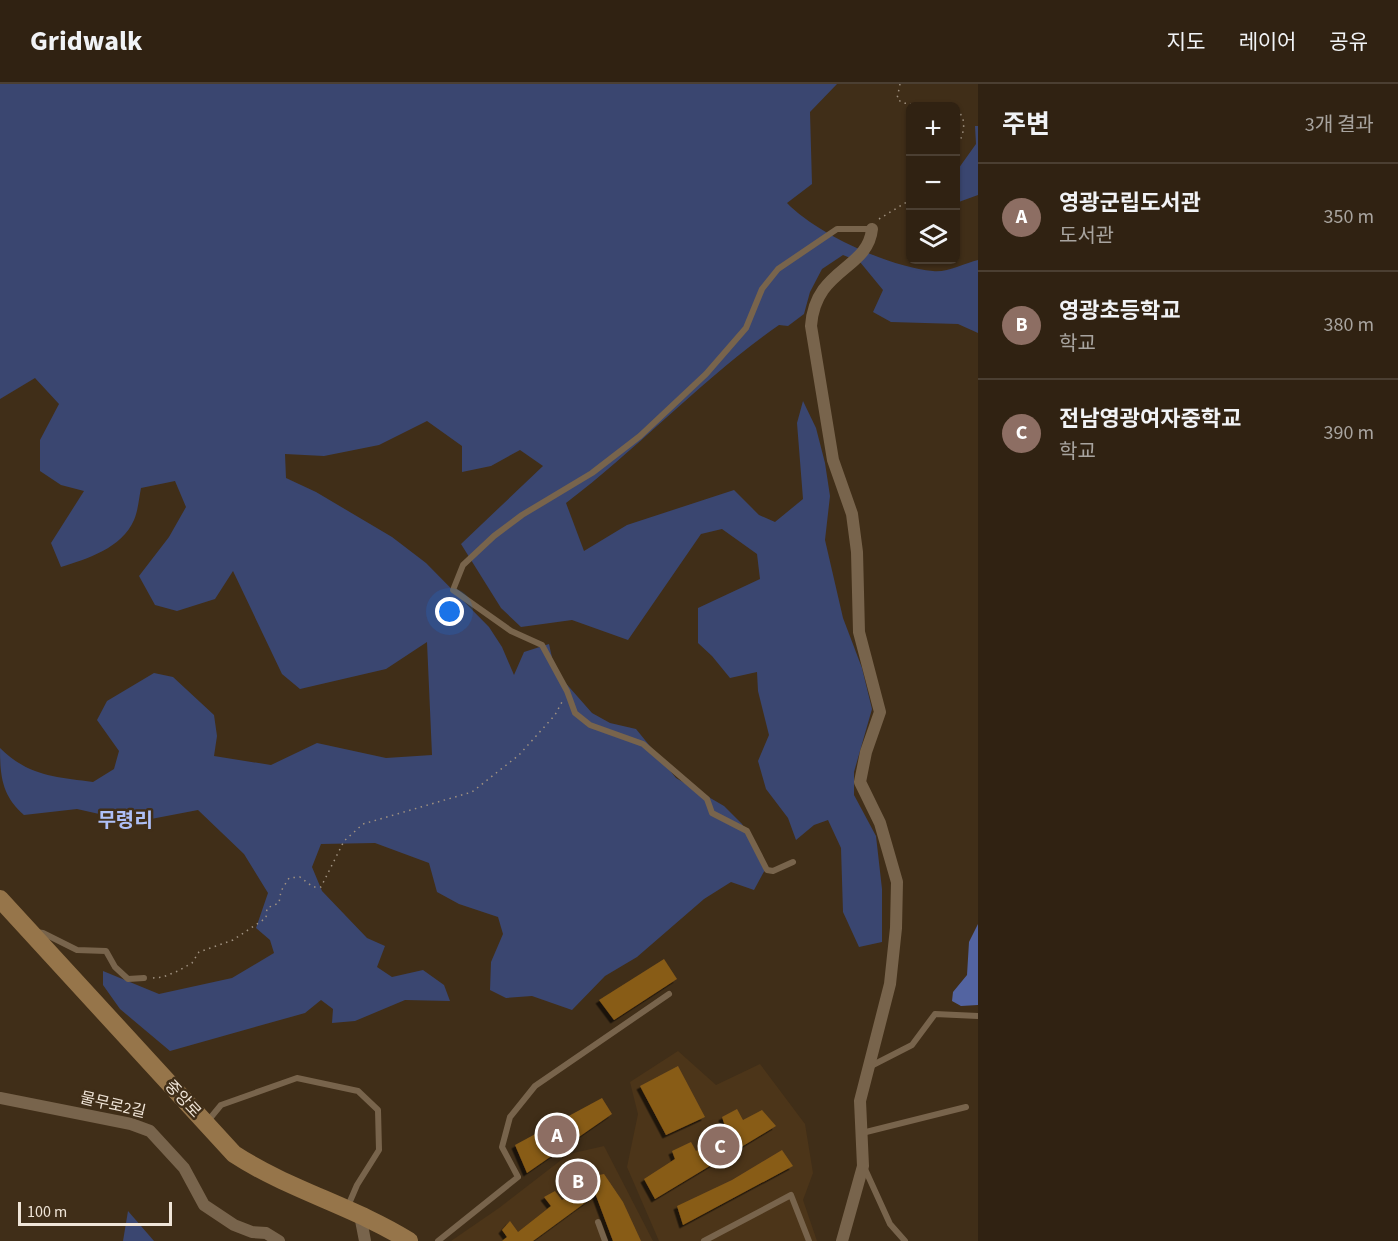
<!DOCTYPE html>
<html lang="ko">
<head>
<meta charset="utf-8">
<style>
  :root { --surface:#302212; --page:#3c2f20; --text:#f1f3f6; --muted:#a8a49f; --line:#4b3f32; --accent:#9eb4fd }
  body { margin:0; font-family:"Source Sans 3","Noto Sans KR",sans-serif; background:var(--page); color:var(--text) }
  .controls { position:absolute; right:18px; top:18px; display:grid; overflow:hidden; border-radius:9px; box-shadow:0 2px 4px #0004 }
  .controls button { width:54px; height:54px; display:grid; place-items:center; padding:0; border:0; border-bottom:2px solid var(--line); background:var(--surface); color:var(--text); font:30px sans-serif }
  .scale { position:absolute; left:18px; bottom:15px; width:154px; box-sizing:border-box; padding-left:6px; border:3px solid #f0e5d8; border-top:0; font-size:16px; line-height:21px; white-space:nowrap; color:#f0e5d8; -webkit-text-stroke:4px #402e18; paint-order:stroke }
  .you { position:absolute; left:450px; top:528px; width:21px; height:21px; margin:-15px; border:4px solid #fff; border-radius:50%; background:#1a73e8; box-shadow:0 0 0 9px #1a73e833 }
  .badge { display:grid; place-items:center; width:39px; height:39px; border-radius:50%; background:var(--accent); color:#fff; font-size:20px; font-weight:700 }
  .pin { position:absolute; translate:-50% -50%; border:3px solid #fff; box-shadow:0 2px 6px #0006 }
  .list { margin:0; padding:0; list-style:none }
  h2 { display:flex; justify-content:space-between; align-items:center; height:78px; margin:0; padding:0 24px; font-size:26px }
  h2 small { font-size:20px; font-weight:400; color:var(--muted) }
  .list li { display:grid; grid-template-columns:39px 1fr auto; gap:18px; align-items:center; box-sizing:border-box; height:108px; padding:0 24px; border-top:2px solid var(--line) }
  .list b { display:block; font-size:22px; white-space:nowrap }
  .list p { margin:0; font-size:20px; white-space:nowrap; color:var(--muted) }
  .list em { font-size:20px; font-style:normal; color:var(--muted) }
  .icon { flex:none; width:33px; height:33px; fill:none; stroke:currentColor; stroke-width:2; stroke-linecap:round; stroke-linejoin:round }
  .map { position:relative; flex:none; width:978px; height:1157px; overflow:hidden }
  header { display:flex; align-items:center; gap:36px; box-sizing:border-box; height:84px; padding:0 30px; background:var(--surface); border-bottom:2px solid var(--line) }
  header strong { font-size:28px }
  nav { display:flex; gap:33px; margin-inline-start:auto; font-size:21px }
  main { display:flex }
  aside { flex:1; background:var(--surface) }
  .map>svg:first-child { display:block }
</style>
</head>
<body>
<header>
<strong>Gridwalk</strong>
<nav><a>지도</a><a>레이어</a><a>공유</a></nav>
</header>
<main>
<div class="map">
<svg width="978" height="1157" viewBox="0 0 978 1157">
  <defs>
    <filter id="shadow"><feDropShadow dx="-3.5" dy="3.5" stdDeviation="0" flood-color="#0009"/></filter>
  </defs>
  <rect width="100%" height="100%" fill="#402e18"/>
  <!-- built -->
  <g fill="#4c3519">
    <polygon points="678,967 716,1001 760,980 805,1040 813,1089 803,1116 817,1157 659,1157 627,1083 638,1030 630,998"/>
    <polygon points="604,1062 653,1157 451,1157 499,1124 569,1070"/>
  </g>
  <!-- green -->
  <g fill="#3a4670">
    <path d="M0,0H837L810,28L812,100L787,119C817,150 889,183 933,187C946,189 965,179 978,176V249L958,240L891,238L873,228L883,206L860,178L843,171L822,185L810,208L804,230L788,242L779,241C703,294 640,363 566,419L584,467L627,441L734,406L759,431L775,438L803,415L797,339L803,317L816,344L825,379L830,412L825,456L843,534L862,584L872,625L854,688V711L876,752L882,805V858L859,863L843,828L841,764L828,736L814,741L796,756L788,734L766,705L758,677L769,651L758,607L757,588L730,594L712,572L698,559V524L760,495L757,470L722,445L701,450L628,556L572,536L521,543L501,524L461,460L543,382L520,366L491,382L462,388V362L427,337L379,361L324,372L285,370L286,394L316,408L392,453L426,479L489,543L502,563L514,591L524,568L549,560L555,587L592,629L610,639L636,645L676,694L724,722L742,740L767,782L754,806L731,798L704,815L637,873L605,892L572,926L532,912L506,914L490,906L491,878L503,850L498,833L459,820L437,808L429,779L375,759L321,760L312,783L322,807L367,854L385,862L377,883L392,893L423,886L444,901L450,917L405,916L355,937L332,939L333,925L321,916L305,929L170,967L120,925L103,901V887L159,910L232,894L274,869L270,856L256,844L268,809L244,770L198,726L151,735L117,734L77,725L24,731C2,712 0,692 0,664C28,692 56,693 93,698L114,685L119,667L97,636L107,617L154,589L173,593L214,631L217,652L214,672L271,681L317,659L386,674L432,671L427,558L386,585L300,605L282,590L233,487L215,515L177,527L155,521L139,492L169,453L186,423L175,397L141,404C139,414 138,427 134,436C122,464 87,475 61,483L51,459L84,407L61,401L40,387V356L59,320L35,294L0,315Z"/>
    <polygon points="975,42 978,42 978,111 956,119 956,88 976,60"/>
    <polygon points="128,1127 154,1157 123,1157"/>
  </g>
  <!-- water -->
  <polygon fill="#5364a1" points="978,840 978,921 961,922 952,917 953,908 967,891 969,858"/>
  <!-- building -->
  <g fill="#885b18" filter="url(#shadow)">
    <polygon points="664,875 677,895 614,936 599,916"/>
    <polygon points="678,982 705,1033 666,1051 640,1002"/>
    <polygon points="602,1014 612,1030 527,1089 515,1061"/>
    <polygon points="737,1025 743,1036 762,1026 776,1042 655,1115 644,1095 675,1075 672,1067 691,1058 696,1067 727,1048 722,1033"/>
    <polygon points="782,1066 793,1082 683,1141 677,1122 732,1096"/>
    <polygon points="604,1090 623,1118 641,1157 613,1157 589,1093"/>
    <polygon points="585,1101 593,1113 533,1157 502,1157 507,1153 502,1146 510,1137 518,1148 551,1122 544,1113 555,1107 562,1116"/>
  </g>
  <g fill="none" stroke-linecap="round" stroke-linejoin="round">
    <!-- path -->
    <g stroke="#a09281" stroke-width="1.5" stroke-dasharray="1.5 4.5" stroke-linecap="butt">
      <polyline points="900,0 897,15 903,19 934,22"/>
      <path d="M956,26C969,34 963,53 956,65"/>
      <polyline points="879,135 910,116"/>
      <polyline points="153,894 163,893 178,887 192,879 199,868 233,856 266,834 267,824 279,819 281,807 289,794 300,793 313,803 321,803 344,757 363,740 472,708 519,671 555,631 562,618"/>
    </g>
    <!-- lane -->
    <g stroke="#78644c" stroke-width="6">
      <polyline points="793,778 773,787 767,786 747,747 712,729 707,715 643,660 590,641 575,629 567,607 542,561 511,547 453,506 463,481 494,452 522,431 592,389 640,352 706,290 746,244 762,205 778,185 837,145 872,145"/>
      <polyline points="36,848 43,849 77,866 106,867 115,883 128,895 144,894"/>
      <polyline points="869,983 912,961 935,930 978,932"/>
      <polyline points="207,1038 221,1021 297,994 358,1007 378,1026 379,1066 357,1101 348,1122"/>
      <polyline points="862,1049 966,1023"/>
      <polyline points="865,1085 890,1140 905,1157"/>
      <polyline points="598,1138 605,1157"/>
      <polyline points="438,1157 518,1093 502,1063 510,1033 535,1002 669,910"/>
      <polyline points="704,1157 791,1111 809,1157"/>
    </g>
    <!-- street -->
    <g stroke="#78644c" stroke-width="12">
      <polyline points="0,1014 131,1040 150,1047 184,1084 204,1121 234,1141 252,1148 266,1149 279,1157"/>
      <polyline points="360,1131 365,1157"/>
      <path d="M842,1157L863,1082L860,1017L890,900L896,844L897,798L880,739L860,698L866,668L880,628L859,548L857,468L852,430L833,376L811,242C815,184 868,186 872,145"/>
    </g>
    <!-- secondary -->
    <path stroke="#96754a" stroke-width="18" d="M0,815L234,1070C289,1106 353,1122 409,1157"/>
  </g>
  <g text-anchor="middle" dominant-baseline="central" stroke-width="5" stroke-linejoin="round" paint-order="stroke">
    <!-- street labels -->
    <g font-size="16" fill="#f0e5d8" stroke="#402e18">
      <text transform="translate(183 1015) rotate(47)">중앙로</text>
      <text transform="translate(113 1021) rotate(13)">물무로2길</text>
    </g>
    <!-- quarter labels -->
    <g font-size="20" font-weight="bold" fill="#afc0f7" stroke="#402e18">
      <text x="125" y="737">무령리</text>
    </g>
  </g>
</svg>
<div class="controls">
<button>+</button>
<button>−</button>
<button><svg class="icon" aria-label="layers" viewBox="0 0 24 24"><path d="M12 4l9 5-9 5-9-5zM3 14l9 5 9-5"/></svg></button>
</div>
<div class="scale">100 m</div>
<div class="you"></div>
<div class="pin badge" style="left:557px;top:1051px;background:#8d6e63">A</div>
<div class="pin badge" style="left:578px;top:1097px;background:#8d6e63">B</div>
<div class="pin badge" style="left:720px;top:1062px;background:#8d6e63">C</div>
</div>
<aside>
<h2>주변<small>3개 결과</small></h2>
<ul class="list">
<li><span class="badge" style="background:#8d6e63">A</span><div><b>영광군립도서관</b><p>도서관</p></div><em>350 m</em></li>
<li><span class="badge" style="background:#8d6e63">B</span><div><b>영광초등학교</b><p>학교</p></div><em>380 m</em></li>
<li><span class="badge" style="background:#8d6e63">C</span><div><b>전남영광여자중학교</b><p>학교</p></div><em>390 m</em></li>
</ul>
</aside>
</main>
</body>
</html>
